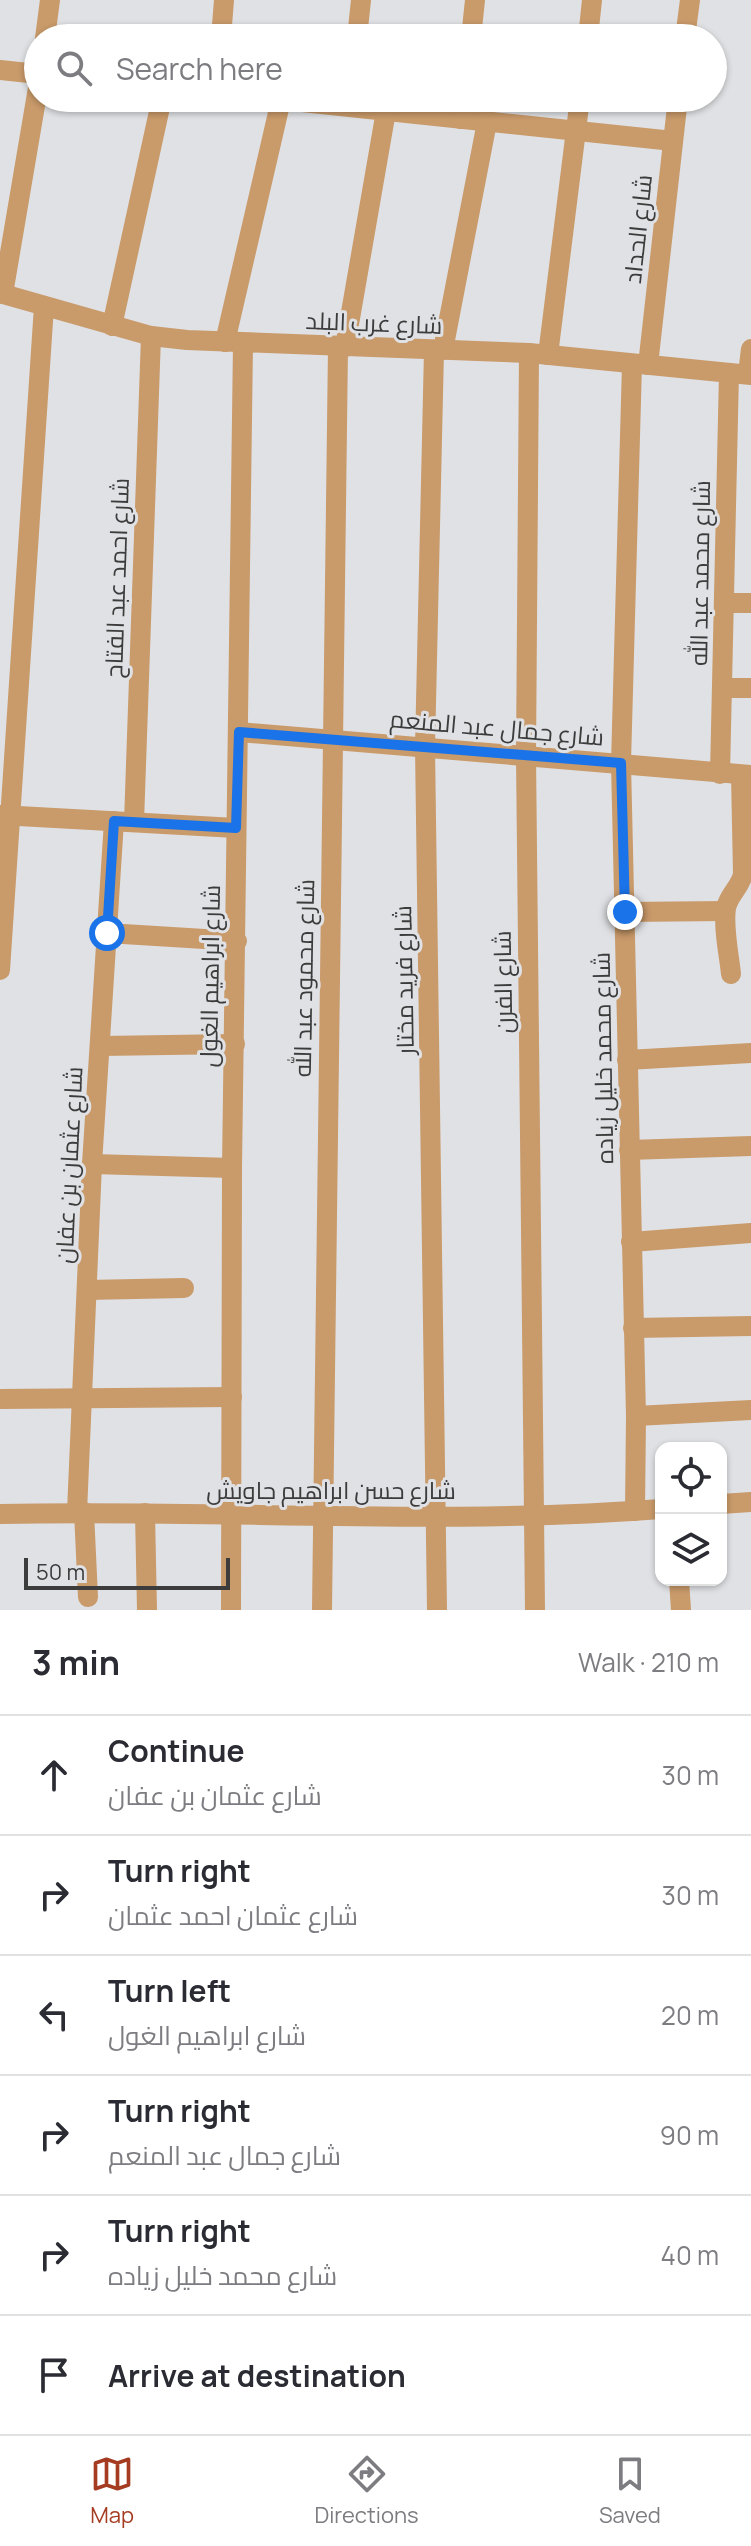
<!DOCTYPE html>
<html lang="en">
<head>
<meta charset="utf-8">
<style>
  :root { --surface:#fff; --page:#f7f7f7; --text:#2b2b33; --muted:#7c7c81; --line:#e1e1e2; --accent:#a53c22 }
  body { margin:0; font-family:Manrope,Cairo,sans-serif; background:var(--page); color:var(--text) }
  .controls { position:absolute; right:24px; bottom:24px; display:grid; overflow:hidden; border-radius:16px; box-shadow:0 2px 6px #0004 }
  .controls button { width:72px; height:72px; display:grid; place-items:center; padding:0; border:0; border-bottom:2px solid var(--line); background:var(--surface); color:var(--text); font:40px sans-serif }
  .scale { position:absolute; left:24px; bottom:20px; width:206px; box-sizing:border-box; padding-left:8px; border:4px solid #3c3c3d; border-top:0; font-size:22px; line-height:28px; white-space:nowrap; color:#3c3c3d; -webkit-text-stroke:6px #e0e1e4; paint-order:stroke }
  .stop { position:absolute; width:24px; height:24px; margin:-18px; border:6px solid #1a73e8; border-radius:50%; background:#fff }
  .stop.end { background:#1a73e8; border-color:#fff; box-shadow:0 2px 8px #0008 }
  .list { margin:0; padding:0; list-style:none }
  h2 { display:flex; justify-content:space-between; align-items:center; height:104px; margin:0; padding:0 32px; font-size:34px }
  h2 small { font-size:26px; font-weight:400; color:var(--muted) }
  .list li { display:grid; grid-template-columns:52px 1fr auto; gap:24px; align-items:center; box-sizing:border-box; height:120px; padding:0 32px; border-top:2px solid var(--line) }
  .list b { display:block; font-size:30px; white-space:nowrap }
  .list p { margin:0; font-size:26px; white-space:nowrap; color:var(--muted) }
  .list em { font-size:26px; font-style:normal; color:var(--muted) }
  .icon { flex:none; width:44px; height:44px; fill:none; stroke:currentColor; stroke-width:2; stroke-linecap:round; stroke-linejoin:round }
  .map { position:relative; flex:none; width:751px; height:1610px; overflow:hidden }
  .search { position:absolute; background:var(--surface); box-shadow:0 2px 6px #0004; left:24px; right:24px; top:24px; height:88px; display:flex; align-items:center; gap:20px; box-sizing:border-box; padding:0 28px; border-radius:44px; color:var(--muted); font-size:30px }
  .sheet { height:824px; background:var(--surface) }
  nav { display:flex; justify-content:space-around; align-items:center; box-sizing:border-box; height:112px; border-top:2px solid var(--line); background:var(--surface); font-size:22px; color:var(--muted) }
  nav a { display:grid; justify-items:center; gap:4px }
  nav .on { color:var(--accent) }
  .map>svg:first-child { display:block }
</style>
</head>
<body>
<div class="map">
<svg width="751" height="1610" viewBox="0 0 751 1610">
  <rect width="100%" height="100%" fill="#e0e1e4"/>
  <g fill="none" stroke-linecap="round" stroke-linejoin="round">
    <!-- street -->
    <g stroke="#c99a6a" stroke-width="20">
      <polyline points="45,38 50,0"/>
      <polyline points="221,38 224,0"/>
      <polyline points="357,38 361,0"/>
      <polyline points="471,38 475,0"/>
      <polyline points="588,38 592,0"/>
      <polyline points="685,38 690,0"/>
      <polyline points="0,70 38,74"/>
      <polyline points="264,98 673,141"/>
      <polyline points="461,119 464,98"/>
      <polyline points="0,293 151,336 187,340 529,353 751,375"/>
      <polyline points="3,294 38,88"/>
      <polyline points="112,326 162,98"/>
      <polyline points="225,342 281,100"/>
      <polyline points="345,347 386,111"/>
      <polyline points="434,350 425,747 437,1610"/>
      <polyline points="443,350 487,122"/>
      <polyline points="529,353 526,755 535,1610"/>
      <polyline points="548,355 580,98"/>
      <polyline points="632,364 621,763 636,1416 635,1511"/>
      <polyline points="648,365 678,98"/>
      <polyline points="748,374 751,349"/>
      <polyline points="724,603 751,603"/>
      <polyline points="722,688 751,688"/>
      <polyline points="239,732 751,775"/>
      <polyline points="720,774 729,373"/>
      <polyline points="0,815 236,828"/>
      <polyline points="134,822 151,336"/>
      <polyline points="625,912 725,911"/>
      <polyline points="107,933 237,941"/>
      <polyline points="0,970 44,306"/>
      <path d="M731,974C729,954 723,928 726,908C729,894 740,888 743,874L741,775"/>
      <polyline points="101,1046 235,1044"/>
      <polyline points="627,1060 751,1053"/>
      <polyline points="629,1150 751,1146"/>
      <polyline points="92,1164 232,1168"/>
      <polyline points="631,1242 751,1233"/>
      <polyline points="87,1290 184,1288"/>
      <polyline points="633,1328 751,1326"/>
      <polyline points="0,1399 232,1397"/>
      <polyline points="636,1416 751,1410"/>
      <polyline points="721,1504 751,1502"/>
      <polyline points="77,1512 92,1164 114,821"/>
      <polyline points="84,1512 88,1597"/>
      <polyline points="145,1513 147,1610"/>
      <path d="M0,1514C220,1509 441,1526 661,1509"/>
      <polyline points="679,1580 681,1610"/>
      <polyline points="231,1610 232,1168 243,343"/>
      <polyline points="322,1610 338,347"/>
    </g>
  </g>
  <g fill="none" stroke-linecap="round" stroke-linejoin="round">
    <!-- route -->
    <polyline stroke="#1a73e8" stroke-width="10" points="107,933 114,821 236,828 239,732 621,763 625,912"/>
  </g>
  <g text-anchor="middle" dominant-baseline="central" stroke-width="6" stroke-linejoin="round" paint-order="stroke">
    <!-- street labels -->
    <g font-size="24" fill="#3c3c3d" stroke="#e0e1e4">
      <text transform="translate(637 229) rotate(-84)">شارع الحداد</text>
      <text transform="translate(374 322) rotate(2)">شارع غرب البلد</text>
      <text transform="translate(699 573) rotate(-89)">شارع محمد عبد الله</text>
      <text transform="translate(116 578) rotate(-88)">شارع احمد عبد الفتاح</text>
      <text transform="translate(497 727) rotate(5)">شارع جمال عبد المنعم</text>
      <text transform="translate(209 976) rotate(-89)">شارع ابراهيم الغول</text>
      <text transform="translate(303 978) rotate(-89)">شارع محمود عبد الله</text>
      <text transform="translate(403 980) rotate(-91)">شارع فريد مختار</text>
      <text transform="translate(502 982) rotate(-91)">شارع الفرن</text>
      <text transform="translate(602 1058) rotate(-91)">شارع محمد خليل زياده</text>
      <text transform="translate(68 1165) rotate(-87)">شارع عثمان بن عفان</text>
      <text x="331" y="1489">شارع حسن ابراهيم جاويش</text>
    </g>
  </g>
</svg>
<div class="controls">
<button><svg class="icon" aria-label="locate" viewBox="0 0 24 24"><circle cx="12" cy="12" r="6"/><path d="M12 2v4M12 18v4M2 12h4M18 12h4"/></svg></button>
<button><svg class="icon" aria-label="layers" viewBox="0 0 24 24"><path d="M12 4l9 5-9 5-9-5zM3 14l9 5 9-5"/></svg></button>
</div>
<div class="scale">50 m</div>
<div class="stop" style="left:107px;top:933px"></div>
<div class="stop end" style="left:625px;top:912px"></div>
<div class="search"><svg class="icon" aria-label="search" viewBox="0 0 24 24"><circle cx="10" cy="10" r="6"/><path d="M15 15l6 6"/></svg>Search here</div>
</div>
<section class="sheet">
<h2>3 min<small>Walk · 210 m</small></h2>
<ul class="list">
<li><svg class="icon" aria-label="ahead" viewBox="0 0 24 24"><path d="M12 20V5M6 11l6-6 6 6"/></svg><div><b>Continue</b><p>شارع عثمان بن عفان</p></div><em>30 m</em></li>
<li><svg class="icon" aria-label="right" viewBox="0 0 24 24"><path d="M7 20v-9h11M14 6l5 5-5 5"/></svg><div><b>Turn right</b><p>شارع عثمان احمد عثمان</p></div><em>30 m</em></li>
<li><svg class="icon" aria-label="left" viewBox="0 0 24 24"><path d="M17 20v-9H6M10 6l-5 5 5 5"/></svg><div><b>Turn left</b><p>شارع ابراهيم الغول</p></div><em>20 m</em></li>
<li><svg class="icon" aria-label="right" viewBox="0 0 24 24"><path d="M7 20v-9h11M14 6l5 5-5 5"/></svg><div><b>Turn right</b><p>شارع جمال عبد المنعم</p></div><em>90 m</em></li>
<li><svg class="icon" aria-label="right" viewBox="0 0 24 24"><path d="M7 20v-9h11M14 6l5 5-5 5"/></svg><div><b>Turn right</b><p>شارع محمد خليل زياده</p></div><em>40 m</em></li>
<li><svg class="icon" aria-label="arrive" viewBox="0 0 24 24"><path d="M6 21V4h12l-3 4 3 4H6"/></svg><div><b>Arrive at destination</b></div></li>
</ul>
</section>
<nav>
<a class="on"><svg class="icon" aria-label="map" viewBox="0 0 24 24"><path d="M3 6l6-2 6 2 6-2v14l-6 2-6-2-6 2zM9 4v14M15 6v14"/></svg>Map</a>
<a><svg class="icon" aria-label="directions" viewBox="0 0 24 24"><path d="M12 3l9 9-9 9-9-9zM9 14v-3h6M13 9l2 2-2 2"/></svg>Directions</a>
<a><svg class="icon" aria-label="saved" viewBox="0 0 24 24"><path d="M7 4h10v16l-5-4-5 4z"/></svg>Saved</a>
</nav>
</body>
</html>
